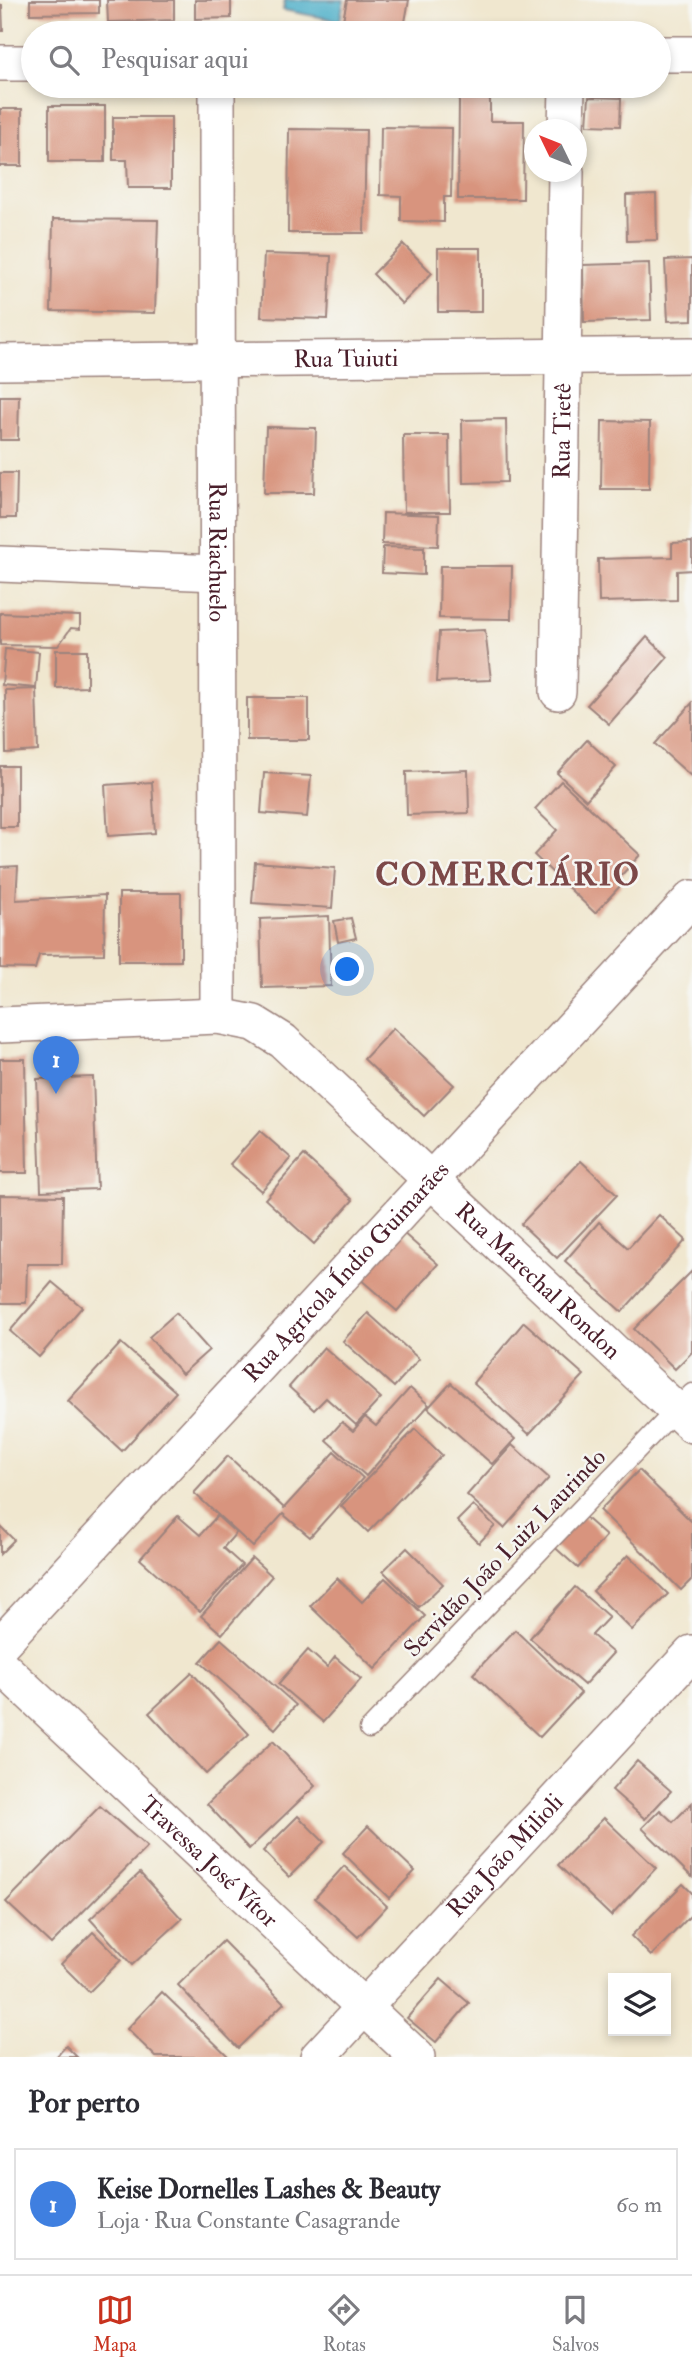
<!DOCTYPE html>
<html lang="pt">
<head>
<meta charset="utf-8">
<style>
  :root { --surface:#fff; --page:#f2f2f3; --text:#2b2b33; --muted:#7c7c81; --line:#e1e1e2; --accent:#c8321e }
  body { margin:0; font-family:"IM FELL Double Pica",serif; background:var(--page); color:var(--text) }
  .controls { position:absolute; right:21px; bottom:21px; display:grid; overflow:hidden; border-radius:0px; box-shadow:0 4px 10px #0003 }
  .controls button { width:63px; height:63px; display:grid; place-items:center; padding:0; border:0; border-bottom:2px solid var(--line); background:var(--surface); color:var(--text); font:35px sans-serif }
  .compass { position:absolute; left:524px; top:119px; width:63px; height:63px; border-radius:50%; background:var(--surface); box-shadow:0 4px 10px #0003; rotate:313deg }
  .you { position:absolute; left:348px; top:970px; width:24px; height:24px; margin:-18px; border:5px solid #fff; border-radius:50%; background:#1a73e8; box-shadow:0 0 0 10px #1a73e833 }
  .badge { display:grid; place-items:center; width:46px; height:46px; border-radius:50%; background:var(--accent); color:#fff; font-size:23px; font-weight:700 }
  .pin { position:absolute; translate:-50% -58px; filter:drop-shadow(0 2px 4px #0008) }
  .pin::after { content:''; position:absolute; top:37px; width:24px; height:21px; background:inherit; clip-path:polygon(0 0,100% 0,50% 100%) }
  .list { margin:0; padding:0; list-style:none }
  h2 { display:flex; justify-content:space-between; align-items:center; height:91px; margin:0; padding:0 28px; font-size:30px }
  h2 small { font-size:23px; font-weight:400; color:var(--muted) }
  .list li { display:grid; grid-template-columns:46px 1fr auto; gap:21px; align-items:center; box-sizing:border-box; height:112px; margin:0 14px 14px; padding:0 14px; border:2px solid var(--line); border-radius:0px }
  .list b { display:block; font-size:26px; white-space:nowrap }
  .list p { margin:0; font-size:23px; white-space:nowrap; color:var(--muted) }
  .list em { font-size:23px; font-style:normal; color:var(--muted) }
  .icon { flex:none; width:38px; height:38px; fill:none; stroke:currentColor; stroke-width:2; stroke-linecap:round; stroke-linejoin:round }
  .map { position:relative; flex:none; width:692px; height:2057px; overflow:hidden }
  .search { position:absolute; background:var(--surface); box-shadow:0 4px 10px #0003; left:21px; right:21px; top:21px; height:77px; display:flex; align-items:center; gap:18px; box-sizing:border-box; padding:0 24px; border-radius:38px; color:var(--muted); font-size:26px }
  .sheet { height:217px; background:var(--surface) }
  nav { display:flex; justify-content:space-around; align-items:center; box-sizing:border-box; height:98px; border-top:2px solid var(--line); background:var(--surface); font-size:19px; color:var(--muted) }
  nav a { display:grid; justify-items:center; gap:4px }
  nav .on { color:var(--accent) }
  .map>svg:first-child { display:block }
</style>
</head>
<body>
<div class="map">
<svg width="692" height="2057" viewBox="0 0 692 2057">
  <rect width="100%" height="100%" fill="#f6f6f2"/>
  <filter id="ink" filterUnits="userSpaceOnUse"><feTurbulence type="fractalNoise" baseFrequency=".0143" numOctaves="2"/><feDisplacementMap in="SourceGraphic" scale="14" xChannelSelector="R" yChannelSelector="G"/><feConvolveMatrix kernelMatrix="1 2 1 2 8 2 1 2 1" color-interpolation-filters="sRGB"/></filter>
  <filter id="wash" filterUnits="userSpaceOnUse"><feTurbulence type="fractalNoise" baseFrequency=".00686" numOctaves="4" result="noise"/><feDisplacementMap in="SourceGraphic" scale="28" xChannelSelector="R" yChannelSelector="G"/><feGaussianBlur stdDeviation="1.57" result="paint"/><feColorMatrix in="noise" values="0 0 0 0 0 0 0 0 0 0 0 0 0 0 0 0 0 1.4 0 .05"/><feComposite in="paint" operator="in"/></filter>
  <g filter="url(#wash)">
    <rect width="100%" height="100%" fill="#f0e7cf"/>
    <!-- water -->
    <polygon fill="#49adc8" stroke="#4a667a" stroke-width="2" points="285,0 344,0 340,21 283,10"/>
    <g id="blocks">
      <!-- building -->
      <g fill="#d8947e">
        <polygon points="30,0 99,0 99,13 30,14"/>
        <polygon points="107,0 174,0 174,20 108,22"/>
        <polygon points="195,0 231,0 231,18 195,19"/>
        <polygon points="347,0 409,0 403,33 359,33 341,30"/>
        <polygon points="0,5 2,5 3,31 0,31"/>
        <polygon points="589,97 621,98 620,126 587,125"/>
        <polygon points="459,99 490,99 490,121 524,121 523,199 458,199"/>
        <rect x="49" y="106" width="56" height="56"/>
        <rect x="0" y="109" width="22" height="57"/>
        <polygon points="113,117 171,117 171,188 128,188 127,160 113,160"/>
        <polygon points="381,127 452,128 451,197 444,197 444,222 401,221 401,196 380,195"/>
        <polygon points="289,129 366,130 364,233 288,233"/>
        <polygon points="656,194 657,240 627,241 626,195"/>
        <polygon points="53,219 158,220 155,313 51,311"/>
        <polygon points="403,244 432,273 402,304 373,274"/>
        <rect x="438" y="248" width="43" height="64"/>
        <polygon points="264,254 331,256 328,319 261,317"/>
        <polygon points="692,259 692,320 668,321 665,260"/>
        <polygon points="649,263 651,320 584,322 583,265"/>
        <polygon points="0,396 19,396 18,440 0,440"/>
        <polygon points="506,419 507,482 463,483 462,420"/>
        <polygon points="602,421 650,422 649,489 601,489"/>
        <polygon points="266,427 316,428 314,493 264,493"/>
        <polygon points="403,435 449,435 450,512 404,512"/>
        <polygon points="0,473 17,473 16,518 0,518"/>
        <polygon points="383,513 439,515 438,546 382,544"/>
        <polygon points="692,542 692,570 677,571 677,600 599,602 598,559 672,557 672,543"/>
        <polygon points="383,547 424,548 424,575 382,573"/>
        <polygon points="440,566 512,566 511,619 439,618"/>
        <polygon points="0,613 80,616 80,629 71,628 58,646 0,645"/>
        <polygon points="485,630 491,680 436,682 439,632"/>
        <polygon points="647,637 668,657 609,724 587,705"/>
        <polygon points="5,649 39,652 36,688 2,685"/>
        <polygon points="56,650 87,650 87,687 56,688"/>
        <polygon points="36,689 38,751 6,753 5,690"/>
        <rect x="247" y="698" width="62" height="42"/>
        <polygon points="692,703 692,777 655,744"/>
        <polygon points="587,740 616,767 586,800 557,773"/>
        <rect x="0" y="766" width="17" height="61"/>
        <polygon points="468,770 469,813 407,815 406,772"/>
        <polygon points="264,773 311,776 307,817 261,813"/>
        <polygon points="561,781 640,855 616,881 621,885 595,913 534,855 557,830 535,809"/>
        <polygon points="152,782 155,833 108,836 105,785"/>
        <polygon points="255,862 335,868 332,908 252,903"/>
        <polygon points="18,866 16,900 105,895 104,954 39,955 35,969 0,968 0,867"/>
        <rect x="119" y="893" width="62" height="68"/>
        <polygon points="329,916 331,986 262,988 260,919"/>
        <polygon points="351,918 356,938 338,942 334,921"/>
        <polygon points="393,1028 454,1085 424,1116 364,1059"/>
        <polygon points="0,1059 25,1059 27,1173 0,1173"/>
        <polygon points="93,1077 97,1189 41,1191 37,1079"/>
        <polygon points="260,1131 291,1158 261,1191 230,1164"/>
        <polygon points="304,1155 353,1200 314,1244 265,1199"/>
        <polygon points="581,1161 617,1195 557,1258 521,1224"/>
        <polygon points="0,1195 63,1196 62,1264 27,1264 26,1303 0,1303"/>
        <polygon points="659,1215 686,1240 622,1312 565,1261 599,1222 628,1248"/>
        <polygon points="401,1231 438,1264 397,1311 359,1278"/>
        <polygon points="692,1271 692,1352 675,1369 634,1329"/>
        <polygon points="52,1282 82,1307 39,1357 10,1331"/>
        <polygon points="176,1313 209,1350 182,1374 149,1337"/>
        <polygon points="368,1313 419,1359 394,1387 343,1341"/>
        <polygon points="524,1322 584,1375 529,1434 473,1383"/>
        <polygon points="121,1343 176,1392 122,1451 68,1401"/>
        <polygon points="324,1347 381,1398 356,1425 326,1398 314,1410 289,1387"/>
        <polygon points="451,1383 515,1439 492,1464 428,1408"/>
        <polygon points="410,1388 429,1405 366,1476 326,1440 342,1422 353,1431 365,1417 376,1426"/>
        <polygon points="415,1429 442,1455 368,1532 341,1506"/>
        <polygon points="512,1445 549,1478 504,1528 467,1495"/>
        <polygon points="335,1452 363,1478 310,1537 283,1514 253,1547 194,1493 228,1456 284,1508"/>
        <polygon points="639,1470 692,1522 692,1579 681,1590 600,1510"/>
        <polygon points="473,1505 495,1526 479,1543 457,1521"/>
        <polygon points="579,1512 606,1536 578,1568 551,1544"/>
        <polygon points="178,1516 200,1535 217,1516 236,1533 223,1548 242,1565 200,1612 140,1559"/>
        <polygon points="0,1526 14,1540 0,1554"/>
        <polygon points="407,1548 443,1584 419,1607 383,1571"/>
        <polygon points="628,1555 668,1594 632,1630 593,1591"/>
        <polygon points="252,1558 272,1576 222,1634 201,1616"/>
        <polygon points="337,1578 362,1602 385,1578 425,1616 375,1669 310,1606"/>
        <polygon points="575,1587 609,1617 592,1635 613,1653 584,1685 530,1638"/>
        <polygon points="515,1630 581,1693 540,1737 473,1674"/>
        <polygon points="221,1639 296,1705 275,1729 200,1662"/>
        <polygon points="308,1650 327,1667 335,1657 361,1679 323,1722 278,1684"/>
        <polygon points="192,1673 249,1734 206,1774 149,1713"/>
        <polygon points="273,1741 315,1786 249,1849 207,1804"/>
        <polygon points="637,1761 671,1791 645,1819 612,1790"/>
        <polygon points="692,1803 692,1877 642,1828 660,1810 673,1822"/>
        <polygon points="100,1806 147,1847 51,1944 6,1902"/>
        <polygon points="298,1816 324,1842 289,1877 263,1851"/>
        <polygon points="604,1818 656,1868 611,1916 558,1865"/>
        <polygon points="368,1826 415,1871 389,1898 343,1853"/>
        <polygon points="344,1866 387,1906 358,1937 315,1898"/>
        <polygon points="140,1873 182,1919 132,1965 90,1919"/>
        <polygon points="683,1884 692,1893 692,1914 651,1956 631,1936"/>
        <polygon points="93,1932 121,1960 89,1992 61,1964"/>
        <polygon points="223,1941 284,2003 238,2048 178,1985"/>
        <polygon points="441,1979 469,2003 436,2042 407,2018"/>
        <polygon points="162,1992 229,2057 156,2057 127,2029"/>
        <polygon points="66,2046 77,2057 56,2057"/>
      </g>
    </g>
  </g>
  <g filter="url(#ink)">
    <use href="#blocks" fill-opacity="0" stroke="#9d837d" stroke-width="2"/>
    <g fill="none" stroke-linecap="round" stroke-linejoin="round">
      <!-- lane casing -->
      <g stroke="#9d837d" stroke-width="21">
        <polyline id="lane" points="369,1729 692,1393"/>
      </g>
      <!-- street casing -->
      <g stroke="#9d837d" stroke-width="38">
        <g id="street">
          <polyline points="659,54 692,54"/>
          <polyline points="0,63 33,63"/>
          <path id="s1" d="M217,86L218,1016"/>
          <polyline points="566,130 567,86"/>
          <path id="s2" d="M0,362L692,355"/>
          <polyline points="0,564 217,573"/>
          <path id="s3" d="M558,692L566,172"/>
          <path id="s4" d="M0,1025L218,1016L254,1023L283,1041L692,1425"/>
          <path id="s5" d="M0,1645L692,898"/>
          <path id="s6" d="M0,1665L417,2057"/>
          <path id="s7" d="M318,2057L692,1653"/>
        </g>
      </g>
      <!-- lane -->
      <use href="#lane" stroke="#fff" stroke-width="18"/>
      <!-- street -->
      <use href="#street" stroke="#fff" stroke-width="35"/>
    </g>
  </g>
  <g text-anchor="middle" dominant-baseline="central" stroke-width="5" stroke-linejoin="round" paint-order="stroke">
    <!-- street labels -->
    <g font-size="24" fill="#4a1f2b" stroke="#f6f6f2">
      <text stroke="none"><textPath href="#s2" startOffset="346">Rua Tuiuti</textPath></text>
      <text stroke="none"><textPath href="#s3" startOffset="261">Rua Tietê</textPath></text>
      <text stroke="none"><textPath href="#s1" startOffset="466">Rua Riachuelo</textPath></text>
      <text stroke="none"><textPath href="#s5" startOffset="509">Rua Agrícola Índio Guimarães</textPath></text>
      <text stroke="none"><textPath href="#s4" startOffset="639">Rua Marechal Rondon</textPath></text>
      <text transform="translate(505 1553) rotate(-46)">Servidão João Luiz Laurindo</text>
      <text stroke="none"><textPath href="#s7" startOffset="275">Rua João Milioli</textPath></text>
      <text stroke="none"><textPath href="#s6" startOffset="287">Travessa José Vítor</textPath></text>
    </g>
    <!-- district labels -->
    <g font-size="32" font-weight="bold" letter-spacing="2" fill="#7c4848" stroke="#f6f6f2">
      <text x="508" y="875">COMERCIÁRIO</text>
    </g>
  </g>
</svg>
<div class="controls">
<button><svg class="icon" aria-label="layers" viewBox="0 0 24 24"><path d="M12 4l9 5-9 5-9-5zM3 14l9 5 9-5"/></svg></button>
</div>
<svg class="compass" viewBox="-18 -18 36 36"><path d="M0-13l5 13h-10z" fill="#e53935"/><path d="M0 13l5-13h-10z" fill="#7c7c81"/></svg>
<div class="you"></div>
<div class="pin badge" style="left:56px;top:1094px;background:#3f7fe0">1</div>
<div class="search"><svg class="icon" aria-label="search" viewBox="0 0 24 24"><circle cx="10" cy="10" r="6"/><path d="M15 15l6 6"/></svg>Pesquisar aqui</div>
</div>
<section class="sheet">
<h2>Por perto<small></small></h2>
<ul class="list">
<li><span class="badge" style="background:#3f7fe0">1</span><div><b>Keise Dornelles Lashes &amp; Beauty</b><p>Loja · Rua Constante Casagrande</p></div><em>60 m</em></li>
</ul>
</section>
<nav>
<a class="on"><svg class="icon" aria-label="map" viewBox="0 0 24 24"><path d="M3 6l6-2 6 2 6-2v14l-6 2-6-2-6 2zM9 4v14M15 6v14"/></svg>Mapa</a>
<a><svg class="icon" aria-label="directions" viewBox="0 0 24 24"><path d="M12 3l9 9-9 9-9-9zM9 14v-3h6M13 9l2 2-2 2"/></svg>Rotas</a>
<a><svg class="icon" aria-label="saved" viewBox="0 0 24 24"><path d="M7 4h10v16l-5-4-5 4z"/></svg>Salvos</a>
</nav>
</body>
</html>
